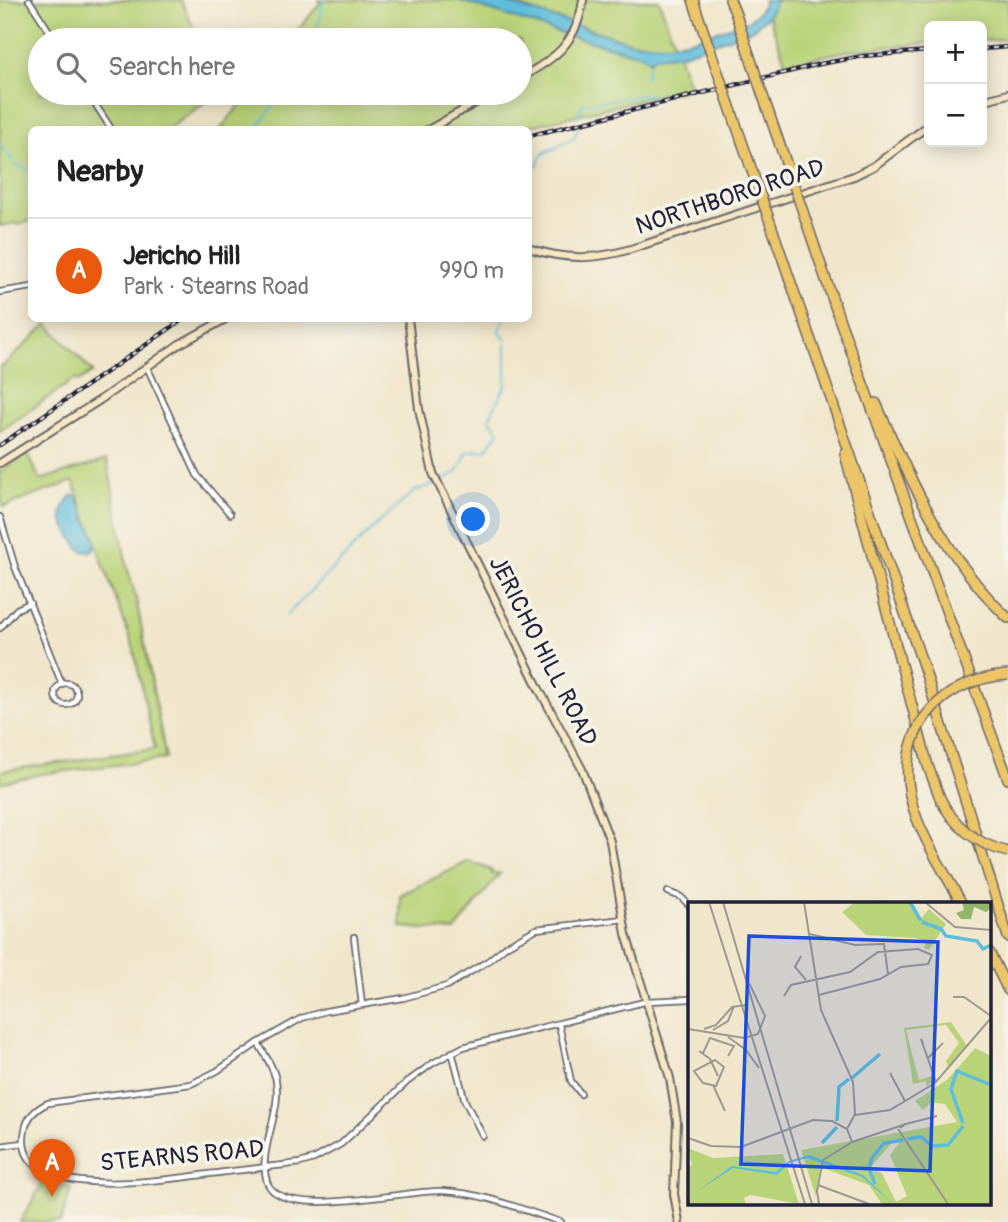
<!DOCTYPE html>
<html lang="en">
<head>
<meta charset="utf-8">
<style>
  :root { --surface:#fff; --page:#f2f2f2; --text:#222; --muted:#767676; --line:#e0e0e0; --accent:#ea580c }
  body { margin:0; font-family:Pangolin,sans-serif; background:var(--page); color:var(--text) }
  .controls { position:absolute; right:21px; top:21px; display:grid; overflow:hidden; border-radius:10px; box-shadow:0 4px 18px #0003 }
  .controls button { width:63px; height:63px; display:grid; place-items:center; padding:0; border:0; border-bottom:2px solid var(--line); background:var(--surface); color:var(--text); font:35px sans-serif }
  .you { position:absolute; left:474px; top:520px; width:24px; height:24px; margin:-18px; border:5px solid #fff; border-radius:50%; background:#1a73e8; box-shadow:0 0 0 10px #1a73e833 }
  .badge { display:grid; place-items:center; width:46px; height:46px; border-radius:50%; background:var(--accent); color:#fff; font-size:23px; font-weight:700 }
  .pin { position:absolute; translate:-50% -58px; filter:drop-shadow(0 2px 4px #0008) }
  .pin::after { content:''; position:absolute; top:37px; width:24px; height:21px; background:inherit; clip-path:polygon(0 0,100% 0,50% 100%) }
  .list { margin:0; padding:0; list-style:none }
  h2 { display:flex; justify-content:space-between; align-items:center; height:91px; margin:0; padding:0 28px; font-size:30px }
  h2 small { font-size:23px; font-weight:400; color:var(--muted) }
  .list li { display:grid; grid-template-columns:46px 1fr auto; gap:21px; align-items:center; box-sizing:border-box; height:105px; padding:0 28px; border-top:2px solid var(--line) }
  .list b { display:block; font-size:26px; white-space:nowrap }
  .list p { margin:0; font-size:23px; white-space:nowrap; color:var(--muted) }
  .list em { font-size:23px; font-style:normal; color:var(--muted) }
  .icon { flex:none; width:38px; height:38px; fill:none; stroke:currentColor; stroke-width:2; stroke-linecap:round; stroke-linejoin:round }
  .map { position:relative; flex:none; width:1008px; height:1222px; overflow:hidden }
  .search { position:absolute; background:var(--surface); box-shadow:0 4px 18px #0003; left:28px; top:28px; width:504px; height:77px; display:flex; align-items:center; gap:18px; box-sizing:border-box; padding:0 24px; border-radius:38px; color:var(--muted); font-size:26px }
  .panel { position:absolute; background:var(--surface); box-shadow:0 4px 18px #0003; left:28px; top:126px; width:504px; height:196px; border-radius:10px }
  .map>svg:first-child { display:block }
</style>
</head>
<body>
<div class="map">
<svg width="1008" height="1222" viewBox="0 0 1008 1222">
  <rect width="100%" height="100%" fill="#f7f3e8"/>
  <filter id="ink" filterUnits="userSpaceOnUse"><feTurbulence type="fractalNoise" baseFrequency=".0143" numOctaves="2"/><feDisplacementMap in="SourceGraphic" scale="14" xChannelSelector="R" yChannelSelector="G"/><feConvolveMatrix kernelMatrix="1 2 1 2 8 2 1 2 1" color-interpolation-filters="sRGB"/></filter>
  <filter id="wash" filterUnits="userSpaceOnUse"><feTurbulence type="fractalNoise" baseFrequency=".00686" numOctaves="4" result="noise"/><feDisplacementMap in="SourceGraphic" scale="28" xChannelSelector="R" yChannelSelector="G"/><feGaussianBlur stdDeviation="1.57" result="paint"/><feColorMatrix in="noise" values="0 0 0 0 0 0 0 0 0 0 0 0 0 0 0 0 0 1.4 0 .05"/><feComposite in="paint" operator="in"/></filter>
  <g filter="url(#wash)">
    <rect width="100%" height="100%" fill="#f0e6cb"/>
    <!-- green -->
    <g fill="#b9d379" stroke="#6e7a5a" stroke-width="2">
      <polygon points="0,0 181,0 199,40 40,40 40,93 209,93 204,103 168,129 32,130 31,221 18,225 15,223 0,226"/>
      <polygon points="317,0 659,0 690,88 519,129 220,130 249,93 520,93 520,40 290,40 321,2"/>
      <polygon points="763,0 1008,0 1008,39 982,41 982,26 929,26 929,43 846,51 786,64"/>
      <polygon points="47,324 93,372 78,382 75,379 0,431 0,366 3,366"/>
      <polygon points="28,454 40,480 107,460 127,567 136,598 166,759 41,774 0,783 0,771 155,749 133,646 73,481 4,507 0,495 0,471"/>
      <polygon points="469,861 491,870 492,874 500,873 455,931 401,927 400,895"/>
      <polygon points="44,1181 71,1188 61,1222 20,1222"/>
    </g>
    <!-- water -->
    <g fill="#5dbddb" stroke="#40708b" stroke-width="2">
      <polygon points="458,0 498,0 630,42 668,44 691,40 748,21 758,13 766,0 777,0 767,17 751,30 683,54 654,57 649,61 645,56 563,34"/>
      <path d="M73,495L76,496L95,537V547L92,551L85,552L80,550C68,529 50,517 73,495Z"/>
    </g>
    <g fill="none" stroke-linecap="round" stroke-linejoin="round">
      <!-- stream -->
      <g stroke="#5dbddb" stroke-width="2">
        <polyline points="315,40 324,0"/>
        <polyline points="646,78 648,66"/>
        <polyline points="578,116 583,104 652,94"/>
        <polyline points="255,130 283,93"/>
        <polyline points="0,144 17,166 32,171"/>
        <polyline points="528,172 530,168 539,164 539,160 544,153 574,138 578,127"/>
        <polyline points="444,480 458,471 468,451 486,450 499,432 489,418 506,385 506,340 499,331 505,318"/>
        <polyline points="287,615 378,523 415,491 434,484"/>
      </g>
    </g>
  </g>
  <g filter="url(#ink)">
    <g fill="none" stroke-linecap="round" stroke-linejoin="round">
      <!-- street casing -->
      <g stroke="#6a676d" stroke-width="8">
        <g id="street">
          <polyline points="29,0 55,40"/>
          <polyline points="88,93 112,130"/>
          <polyline points="0,292 32,287"/>
          <polyline points="147,367 197,475 230,514"/>
          <polyline points="0,517 15,567 62,684"/>
          <polyline points="0,628 17,609 30,603"/>
          <circle cx="66" cy="694" r="11"/>
          <polyline points="668,892 681,897 690,906"/>
          <path d="M624,919L536,929L506,946L488,961L447,986L403,998L326,1011L302,1018L258,1043L217,1071L191,1084L48,1103C35,1109 27,1117 25,1130C9,1206 170,1179 209,1174C239,1170 269,1167 300,1163L314,1159L341,1144L407,1082L433,1063L463,1047L648,1001L690,999"/>
          <polyline points="354,937 362,1005"/>
          <polyline points="559,1025 571,1081 581,1094"/>
          <path d="M258,1043C265,1055 274,1068 276,1081C282,1115 257,1149 267,1182C281,1222 406,1189 443,1191C483,1193 523,1210 561,1222"/>
          <polyline points="452,1052 465,1101 483,1136"/>
          <polyline points="0,1146 23,1143"/>
        </g>
      </g>
      <!-- secondary casing -->
      <g stroke="#6a676d" stroke-width="10">
        <g id="secondary">
          <path d="M520,78C555,59 577,43 583,0"/>
          <polyline points="982,101 1008,94"/>
          <polyline points="428,130 493,93"/>
          <path d="M528,248C565,260 594,260 631,249L854,176L874,166L929,125"/>
          <polyline points="408,318 419,409 433,473 539,689 582,769 610,841 626,934 670,1078 677,1122 674,1194 679,1222"/>
          <polyline points="0,463 100,400 178,345 227,318"/>
        </g>
      </g>
      <!-- highway casing -->
      <g stroke="#6a676d" stroke-width="12">
        <g id="highway">
          <polyline points="693,0 701,24"/>
          <polyline points="730,0 735,12"/>
          <polyline points="763,96 792,180"/>
          <polyline points="729,104 759,191"/>
          <polyline points="803,212 840,321 1008,779"/>
          <polyline points="770,222 925,671 1008,937"/>
          <path d="M876,403C910,480 946,560 1008,618"/>
          <polyline points="845,454 928,766 940,798"/>
          <path d="M909,755C900,810 937,857 962,904"/>
          <polyline points="989,952 1008,990"/>
        </g>
      </g>
      <!-- street -->
      <use href="#street" stroke="#fff" stroke-width="4.5"/>
      <!-- secondary -->
      <use href="#secondary" stroke="#f7e8c3" stroke-width="6"/>
      <!-- highway -->
      <use href="#highway" stroke="#ecc569" stroke-width="9"/>
      <!-- rail casing -->
      <g stroke="#22223b" stroke-width="4.5">
        <g id="rail">
          <polyline points="982,49 1008,47"/>
          <polyline points="528,136 820,64 863,56 929,51"/>
          <polyline points="0,445 185,318"/>
        </g>
      </g>
      <!-- rail -->
      <use href="#rail" stroke="#f7f3e8" stroke-width="2" stroke-dasharray="5" stroke-linecap="butt"/>
      <!-- highway-bridge casing -->
      <g stroke="#6a676d" stroke-width="12" stroke-linecap="butt">
        <g id="highway-bridge">
          <polyline points="735,12 763,96"/>
          <polyline points="701,24 729,104"/>
          <polyline points="792,180 803,212"/>
          <polyline points="759,191 770,222"/>
          <path d="M909,755C918,706 960,678 1008,675"/>
          <path d="M940,798C953,826 978,845 1008,852"/>
        </g>
      </g>
      <!-- highway-bridge -->
      <use href="#highway-bridge" stroke="#ecc569" stroke-width="9"/>
    </g>
  </g>
  <g text-anchor="middle" dominant-baseline="central" stroke-width="7" stroke-linejoin="round" paint-order="stroke">
    <!-- street labels -->
    <g font-size="24" fill="#22223b" stroke="#f7f3e8">
      <text transform="translate(730 197) rotate(-18)">NORTHBORO ROAD</text>
      <text transform="translate(543 651) rotate(63)">JERICHO HILL ROAD</text>
      <text transform="translate(182 1156) rotate(-5)">STEARNS ROAD</text>
    </g>
  </g>
  <!-- overview -->
  <g transform="translate(688 902)">
    <rect width="303" height="303" fill="#f0e6cb"/>
    <path d="M167,0H226L222,3L232,18L241,7L258,22L241,48L236,46L238,39L227,36L178,33L154,10ZM263,120L279,144L261,167L258,159L271,141L258,123L218,128L231,178L244,174L246,179L239,184L237,179L225,182L216,126ZM287,146L303,154V302H194L181,283L132,265L128,295L113,248L269,220L257,202L244,200L235,208L227,199L260,177ZM212,240L202,253L219,294L208,300L194,271L182,266L203,242ZM0,246L25,256L95,252L111,302L62,293L56,296L58,302H0V264L4,263Z" fill="#b9d379" fill-rule="evenodd"/>
    <path d="M274,0H303V6L298,10L286,5L283,17H273L268,11L276,8Z" fill="#92b569"/>
    <path d="M121,253L175,273L205,302L174,275L119,256L101,261L89,273L45,266L8,290L44,264L88,270L101,259Z" fill="#5dbddb"/>
    <path fill="none" stroke="#5dbddb" stroke-width="3.5" d="M222,0L233,19M234,20L253,27L258,34L289,39L295,47L303,43M164,176L192,152M149,219L151,185L161,177M275,221L263,187L269,169L303,183M219,237L233,235L244,244L260,243L275,224M134,241L149,225M187,282L181,267L184,256L196,241L215,238"/>
    <path fill="none" stroke="#9e9891" stroke-width="2" d="M21,0L117,302M35,0L124,302M116,0L133,108L165,180L167,212L159,227M237,0L267,25L303,28M122,32L167,43L196,42L200,72M113,54L107,65L118,78M96,94L103,83L162,70L190,50L230,47L244,53L240,62L213,65L192,77L131,93M265,95H276L303,114M0,127L56,136L70,132L77,114L61,81M16,127L28,123L44,105L58,103M25,128L40,119L46,104M40,135L58,148L71,166M235,141L233,137L248,180M11,149L22,157L30,174M15,151L22,136L46,144L40,154M240,156L255,141L252,144M27,158L36,165L28,184L15,181L6,169ZM202,171L217,199M25,183L37,209M167,213L202,208L247,181L303,116M218,222L249,214M210,227L260,302M0,236L23,244L53,245L125,218L144,219L159,227L164,240L135,258L129,289L131,302M164,240L218,222L212,226M130,283L181,302"/>
    <path fill="#1d4ed8" fill-opacity="0.15" stroke="#1d4ed8" stroke-width="3.5" d="M61,34L250,40L242,269L53,262Z"/>
    <rect width="303" height="303" fill="none" stroke="#22223b" stroke-width="3.5"/>
  </g>
</svg>
<div class="controls">
<button>+</button>
<button>−</button>
</div>
<div class="you"></div>
<div class="pin badge" style="left:52px;top:1197px">A</div>
<div class="search"><svg class="icon" aria-label="search" viewBox="0 0 24 24"><circle cx="10" cy="10" r="6"/><path d="M15 15l6 6"/></svg>Search here</div>
<section class="panel">
<h2>Nearby<small></small></h2>
<ul class="list">
<li><span class="badge">A</span><div><b>Jericho Hill</b><p>Park · Stearns Road</p></div><em>990 m</em></li>
</ul>
</section>
</div>
</body>
</html>
